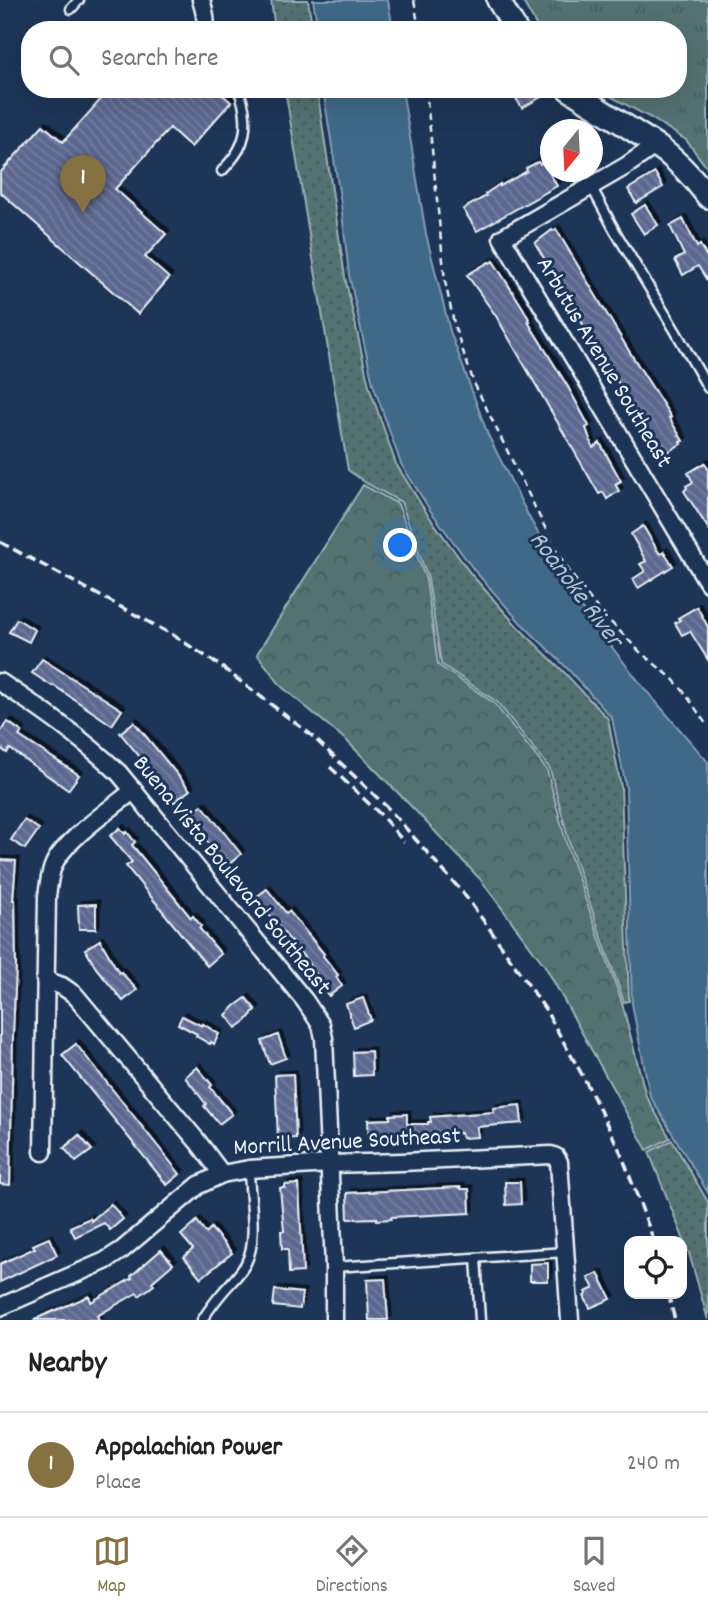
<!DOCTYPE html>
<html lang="en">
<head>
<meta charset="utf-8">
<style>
  :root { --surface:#fff; --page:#f2f2f2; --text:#222; --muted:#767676; --line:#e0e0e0; --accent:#857141 }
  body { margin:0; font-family:Dekko,sans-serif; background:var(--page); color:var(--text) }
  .controls { position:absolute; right:21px; bottom:21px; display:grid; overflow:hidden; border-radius:14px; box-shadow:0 7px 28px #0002 }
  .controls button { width:63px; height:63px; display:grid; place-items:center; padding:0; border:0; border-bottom:2px solid var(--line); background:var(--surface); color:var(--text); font:35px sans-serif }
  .compass { position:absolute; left:540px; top:119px; width:63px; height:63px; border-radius:50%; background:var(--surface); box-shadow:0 7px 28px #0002; rotate:198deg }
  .you { position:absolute; left:401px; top:546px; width:24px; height:24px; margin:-18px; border:5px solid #fff; border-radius:50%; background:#1a73e8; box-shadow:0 0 0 10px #1a73e833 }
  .badge { display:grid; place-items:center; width:46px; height:46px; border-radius:50%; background:var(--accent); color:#fff; font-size:23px; font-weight:700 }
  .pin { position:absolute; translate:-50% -58px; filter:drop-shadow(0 2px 4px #0008) }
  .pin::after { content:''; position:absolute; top:37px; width:24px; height:21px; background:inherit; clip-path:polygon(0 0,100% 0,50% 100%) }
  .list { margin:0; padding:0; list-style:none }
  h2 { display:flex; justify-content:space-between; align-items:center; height:91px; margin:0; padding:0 28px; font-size:30px }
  h2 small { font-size:23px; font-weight:400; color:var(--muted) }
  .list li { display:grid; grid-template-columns:46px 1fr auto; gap:21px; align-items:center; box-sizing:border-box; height:105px; padding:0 28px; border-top:2px solid var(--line) }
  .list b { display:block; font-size:26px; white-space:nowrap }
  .list p { margin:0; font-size:23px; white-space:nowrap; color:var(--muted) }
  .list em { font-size:23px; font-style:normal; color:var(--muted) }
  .icon { flex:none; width:38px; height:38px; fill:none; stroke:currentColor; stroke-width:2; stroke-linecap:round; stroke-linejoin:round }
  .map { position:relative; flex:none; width:708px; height:1320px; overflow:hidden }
  .search { position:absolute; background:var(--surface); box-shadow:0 7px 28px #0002; left:21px; right:21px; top:21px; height:77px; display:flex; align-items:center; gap:18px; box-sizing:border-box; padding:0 24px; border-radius:28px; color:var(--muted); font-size:26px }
  .sheet { height:196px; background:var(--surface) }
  nav { display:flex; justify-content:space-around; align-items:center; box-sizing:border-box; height:98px; border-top:2px solid var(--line); background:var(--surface); font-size:19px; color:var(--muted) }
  nav a { display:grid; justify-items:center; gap:4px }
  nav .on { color:var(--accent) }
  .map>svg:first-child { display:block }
</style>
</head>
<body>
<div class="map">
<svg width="708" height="1320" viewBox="0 0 708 1320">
  <defs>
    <pattern id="grass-dots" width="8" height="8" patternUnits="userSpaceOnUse" patternTransform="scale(1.75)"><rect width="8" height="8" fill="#527271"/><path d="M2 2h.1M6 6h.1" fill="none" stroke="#4b5b5c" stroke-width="1.8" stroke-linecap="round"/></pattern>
    <pattern id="forest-crowns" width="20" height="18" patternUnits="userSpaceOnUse" patternTransform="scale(1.75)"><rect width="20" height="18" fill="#527271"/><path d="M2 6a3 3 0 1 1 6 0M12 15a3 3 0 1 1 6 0" fill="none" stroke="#4b5b5c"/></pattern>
    <pattern id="park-tufts" width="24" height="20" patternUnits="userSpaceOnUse" patternTransform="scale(1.75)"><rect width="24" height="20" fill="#527271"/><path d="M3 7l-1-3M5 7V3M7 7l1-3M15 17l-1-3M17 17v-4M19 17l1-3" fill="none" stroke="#4b5b5c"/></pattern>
    <pattern id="building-back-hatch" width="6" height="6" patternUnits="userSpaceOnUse" patternTransform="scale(1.75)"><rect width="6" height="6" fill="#5d6890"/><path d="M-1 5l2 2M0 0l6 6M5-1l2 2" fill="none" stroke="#747ea0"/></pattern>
    <filter id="shadow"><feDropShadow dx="3.5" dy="-3.5" stdDeviation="0" flood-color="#0009"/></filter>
  </defs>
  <rect width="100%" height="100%" fill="#1d3557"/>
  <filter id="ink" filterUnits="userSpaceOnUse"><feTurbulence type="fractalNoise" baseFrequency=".0143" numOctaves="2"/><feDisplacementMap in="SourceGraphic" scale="14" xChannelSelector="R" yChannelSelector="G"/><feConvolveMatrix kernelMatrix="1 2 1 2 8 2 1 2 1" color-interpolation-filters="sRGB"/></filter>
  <g filter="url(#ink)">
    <!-- grass -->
    <g fill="url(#grass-dots)" stroke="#9db2b4" stroke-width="2">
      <polygon points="271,0 308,0 313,30 275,30"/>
      <polygon points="285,89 317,89 345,277 369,386 396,464 426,512 471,574 517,626 562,670 608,719 621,787 629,1001 624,1002 571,849 550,769 497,702 441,664 428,579 401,502 366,483 348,470"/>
      <polygon points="672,1140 708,1202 708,1320 689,1253 649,1152"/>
    </g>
    <!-- forest -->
    <polygon fill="url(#forest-crowns)" stroke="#9db2b4" stroke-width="2" points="363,485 398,504 426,580 438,665 494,703 547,770 568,849 622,1003 646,1096 670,1138 647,1150 545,966 480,879 409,804 347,741 282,687 257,654"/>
    <!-- park -->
    <polygon fill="url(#park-tufts)" stroke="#9db2b4" stroke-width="2" points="522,0 708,0 708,169 686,140 651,118 597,89 678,89 678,30 539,30"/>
    <!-- water -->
    <g fill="#406887" stroke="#839fb4" stroke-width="2">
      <polygon points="313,0 388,0 393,30 318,30"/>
      <polygon points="323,89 402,89 426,234 450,331 488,435 530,519 582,609 644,688 708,762 708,1193 650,1096 632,1004 626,787 612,718 566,667 520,622 474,570 430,510 401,464 373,384 349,275 341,204"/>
    </g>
    <!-- building -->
    <g fill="url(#building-back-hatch)" stroke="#e8f1f8" stroke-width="2" filter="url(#shadow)">
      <polygon points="110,89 216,89 231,102 191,147 170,128 115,189 166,234 145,257 169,278 138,314 0,192 0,173 43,125 63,142"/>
      <polygon points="510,89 555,89 522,108"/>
      <polygon points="538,162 540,164 543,162 557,186 477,231 463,209 486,196 485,194 500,184 500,186 527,171 526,168"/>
      <polygon points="655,173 663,187 636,203 628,189"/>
      <polygon points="645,205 658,225 644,234 631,214"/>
      <polygon points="683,219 697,247 700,245 708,259 708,282 698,266 683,275 675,260 684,255 670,226"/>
      <polygon points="556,229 629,351 671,417 669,418 683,441 680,442 681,444 663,455 601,355 535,243 552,230 553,231"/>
      <polygon points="493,261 523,308 530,321 528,322 568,387 589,426 586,428 593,448 600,443 621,481 615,484 619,491 607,499 603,492 599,494 496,316 467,275 489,262 490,263"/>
      <polygon points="705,463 708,469 708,528 684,491 687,488 686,486 693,482 688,473"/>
      <polygon points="643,526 659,553 661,554 664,552 673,566 638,588 633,579 645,571 640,564 646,561 631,534"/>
      <polygon points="697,607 708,627 708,660 690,631 682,635 675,623 680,620 678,618"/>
      <polygon points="17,619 35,630 29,642 9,632"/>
      <polygon points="42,659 122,710 112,725 53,685 52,686 32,673"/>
      <polygon points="8,722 22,732 19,736 79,775 68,790 10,749 7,753 0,748 0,732"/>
      <polygon points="134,722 190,790 174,802 163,787 164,786 120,733"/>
      <polygon points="202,805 241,854 227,866 187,816"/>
      <polygon points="24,820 39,829 25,849 11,840"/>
      <polygon points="120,828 125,834 127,832 135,842 132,845 191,918 193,916 201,926 199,928 221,954 207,966 126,866 132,862 110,836"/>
      <polygon points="0,860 16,861 13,900 15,900 16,966 13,1035 10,1185 0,1184"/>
      <polygon points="267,889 286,913 289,911 324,954 323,956 338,975 336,977 342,986 329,996 315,978 317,975 303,956 255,898"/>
      <polygon points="96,904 96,929 79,929 78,905"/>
      <polygon points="100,940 119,973 121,972 137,990 123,1001 96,968 85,949"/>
      <polygon points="246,998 256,1010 252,1013 252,1014 246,1021 236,1028 226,1015 235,1006"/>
      <polygon points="363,998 371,1020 354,1027 346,1004"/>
      <polygon points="182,1016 202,1026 203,1024 219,1034 214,1044 211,1042 210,1044 196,1036 197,1034 178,1024"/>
      <polygon points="278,1035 286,1058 270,1064 262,1041"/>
      <polygon points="76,1044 180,1174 167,1185 62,1055"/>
      <polygon points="371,1051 372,1075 354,1076 353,1052"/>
      <polygon points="197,1067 212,1085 210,1087 232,1114 219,1124 204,1106 206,1104 185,1077"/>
      <polygon points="293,1074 296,1138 278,1139 275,1075"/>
      <polygon points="520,1105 522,1123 477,1127 478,1137 462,1138 461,1133 407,1134 384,1137 384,1142 369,1143 368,1120 390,1119 390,1115 407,1114 407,1124 428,1124 428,1122 431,1122 430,1117 494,1112 493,1108"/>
      <polygon points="79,1135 92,1150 76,1162 64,1148"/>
      <polygon points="505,1182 520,1182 521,1204 506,1205"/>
      <polygon points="299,1184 303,1272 289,1273 288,1249 282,1249 281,1231 284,1231 280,1188 285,1188 285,1185"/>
      <polygon points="461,1187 461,1189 469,1189 470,1213 391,1217 391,1219 377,1220 377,1218 348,1219 347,1193"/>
      <polygon points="111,1204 123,1219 110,1230 104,1223 75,1237 70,1227 90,1218 91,1221"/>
      <polygon points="197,1221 206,1233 211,1228 232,1253 201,1278 184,1257 193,1249 181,1235"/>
      <polygon points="49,1238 57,1255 0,1282 0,1264 35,1248 33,1245"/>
      <polygon points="161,1250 173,1264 152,1282 154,1285 139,1296 137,1293 97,1316 99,1320 33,1320 89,1296 91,1302 132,1278 131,1276"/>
      <polygon points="548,1263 548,1281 530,1281 530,1264"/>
      <polygon points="598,1273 611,1299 590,1308 584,1296 587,1294 586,1292 594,1288 588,1278"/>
      <polygon points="385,1279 388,1320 369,1320 367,1280"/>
      <polygon points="275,1290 302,1293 300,1309 273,1306"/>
    </g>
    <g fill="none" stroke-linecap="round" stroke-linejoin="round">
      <!-- service casing -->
      <g stroke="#e8f1f8" stroke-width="13">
        <g id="service">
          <polyline points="71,9 79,0"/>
          <path d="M222,171C228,164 235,157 239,149C249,131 246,107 238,89"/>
          <polyline points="591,186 615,231 676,332 708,388"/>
          <polyline points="476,1258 480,1320"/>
          <polyline points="334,1267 566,1252"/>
          <path d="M202,1320C208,1311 215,1301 222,1293C230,1283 240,1275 246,1263C259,1238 249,1197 249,1169"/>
        </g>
      </g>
      <!-- minor casing -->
      <g stroke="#e8f1f8" stroke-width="21">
        <g id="minor">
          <path d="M201,0C204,9 207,20 205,30"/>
          <polyline points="656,145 626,166 502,238 708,583"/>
          <path d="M0,682C42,710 82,738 119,773L305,1001L321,1025L324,1038L334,1267V1320"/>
          <polyline points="45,980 62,986 75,995 198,1142 222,1174"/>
          <path d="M43,1152L47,896C49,885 49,875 54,864C65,840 112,808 134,790"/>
          <polyline points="0,1307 105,1261 122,1250 199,1185 222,1174 249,1169 330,1164 402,1162 551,1155 556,1157 559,1162 570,1320"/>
        </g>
      </g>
      <!-- secondary casing -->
      <g stroke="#e8f1f8" stroke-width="26">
        <g id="secondary">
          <polyline points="498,0 516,30"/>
          <path d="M568,89L656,145C677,160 693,177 708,197"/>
        </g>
      </g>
      <!-- path -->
      <g stroke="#e8f1f8" stroke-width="2.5" stroke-dasharray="7 5" stroke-linecap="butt">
        <polyline points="414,0 419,30"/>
        <polyline points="426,89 445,281 455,328 474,383 555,548 571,574 597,608 640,652 672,678 685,693 708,727"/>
      </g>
      <!-- service -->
      <use href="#service" stroke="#1d3557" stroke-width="8"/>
      <!-- minor -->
      <use href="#minor" stroke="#1d3557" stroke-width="16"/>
      <!-- secondary -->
      <use href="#secondary" stroke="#1d3557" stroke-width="21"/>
      <!-- rail -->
      <g stroke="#e8f1f8" stroke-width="3.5" stroke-dasharray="10 5" stroke-linecap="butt">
        <polyline points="0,542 173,635 219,665 310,734 387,807 463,893 489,928 545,1009 585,1080 621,1153 654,1241"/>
        <polyline points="330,767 380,814 404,842"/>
        <polyline points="668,1294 675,1320"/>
      </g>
    </g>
  </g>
  <g text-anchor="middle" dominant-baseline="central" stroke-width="6" stroke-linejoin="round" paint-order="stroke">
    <!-- street labels -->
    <g font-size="24" fill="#e8f1f8" stroke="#1d3557">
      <text transform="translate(603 363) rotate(59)">Arbutus Avenue Southeast</text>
      <text transform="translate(231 876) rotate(51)">Buena Vista Boulevard Southeast</text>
      <text transform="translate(347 1143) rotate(-3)">Morrill Avenue Southeast</text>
    </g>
    <!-- water labels -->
    <g font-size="26" font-style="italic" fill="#adc1d0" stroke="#1d3557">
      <text transform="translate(575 590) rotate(53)">Roanoke River</text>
    </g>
  </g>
</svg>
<div class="controls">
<button><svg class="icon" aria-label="locate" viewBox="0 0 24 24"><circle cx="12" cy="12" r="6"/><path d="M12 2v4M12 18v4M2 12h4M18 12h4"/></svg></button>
</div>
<svg class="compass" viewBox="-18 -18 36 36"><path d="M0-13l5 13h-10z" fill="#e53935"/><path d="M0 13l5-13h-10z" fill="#767676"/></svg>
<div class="you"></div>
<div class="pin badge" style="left:83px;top:213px">1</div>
<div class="search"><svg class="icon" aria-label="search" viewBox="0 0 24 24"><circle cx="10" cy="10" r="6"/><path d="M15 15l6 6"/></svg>Search here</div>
</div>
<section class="sheet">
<h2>Nearby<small></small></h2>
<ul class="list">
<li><span class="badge">1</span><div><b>Appalachian Power</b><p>Place</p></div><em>240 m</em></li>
</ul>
</section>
<nav>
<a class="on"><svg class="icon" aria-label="map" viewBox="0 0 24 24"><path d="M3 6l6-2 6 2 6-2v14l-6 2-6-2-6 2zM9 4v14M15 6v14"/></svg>Map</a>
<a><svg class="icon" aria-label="directions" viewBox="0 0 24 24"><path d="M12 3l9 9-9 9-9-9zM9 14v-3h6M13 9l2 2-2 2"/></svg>Directions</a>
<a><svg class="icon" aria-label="saved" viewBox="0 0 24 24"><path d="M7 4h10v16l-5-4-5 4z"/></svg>Saved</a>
</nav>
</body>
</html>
